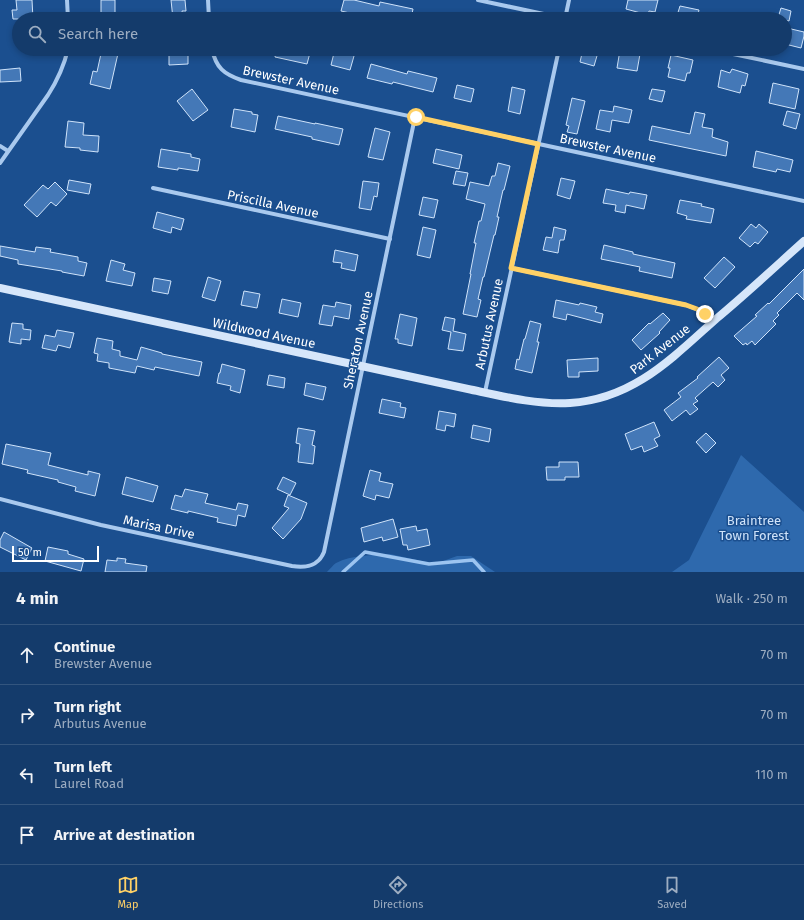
<!DOCTYPE html>
<html lang="en">
<head>
<meta charset="utf-8">
<style>
  :root { --surface:#143b6b; --page:#1d4271; --text:#f1f3f6; --muted:#9dadc1; --line:#33557e; --accent:#ffd166 }
  body { margin:0; font-family:"Fira Sans",sans-serif; background:var(--page); color:var(--text) }
  .scale { position:absolute; left:12px; bottom:10px; width:87px; box-sizing:border-box; padding-left:4px; border:2px solid #fff; border-top:0; font-size:11px; line-height:14px; white-space:nowrap; color:#fff; -webkit-text-stroke:3px #1b4f8f; paint-order:stroke }
  .stop { position:absolute; width:12px; height:12px; margin:-9px; border:3px solid #ffd166; border-radius:50%; background:#fff }
  .stop.end { background:#ffd166; border-color:#fff; box-shadow:0 1px 4px #0008 }
  .list { margin:0; padding:0; list-style:none }
  h2 { display:flex; justify-content:space-between; align-items:center; height:52px; margin:0; padding:0 16px; font-size:17px }
  h2 small { font-size:13px; font-weight:400; color:var(--muted) }
  .list li { display:grid; grid-template-columns:26px 1fr auto; gap:12px; align-items:center; box-sizing:border-box; height:60px; padding:0 16px; border-top:1px solid var(--line) }
  .list b { display:block; font-size:15px; white-space:nowrap }
  .list p { margin:0; font-size:13px; white-space:nowrap; color:var(--muted) }
  .list em { font-size:13px; font-style:normal; color:var(--muted) }
  .icon { flex:none; width:22px; height:22px; fill:none; stroke:currentColor; stroke-width:2; stroke-linecap:round; stroke-linejoin:round }
  .map { position:relative; flex:none; width:804px; height:572px; overflow:hidden }
  .search { position:absolute; background:var(--surface); box-shadow:0 2px 6px #0003; left:12px; right:12px; top:12px; height:44px; display:flex; align-items:center; gap:10px; box-sizing:border-box; padding:0 14px; border-radius:22px; color:var(--muted); font-size:15px }
  .sheet { height:292px; background:var(--surface) }
  nav { display:flex; justify-content:space-around; align-items:center; box-sizing:border-box; height:56px; border-top:1px solid var(--line); background:var(--surface); font-size:11px; color:var(--muted) }
  nav a { display:grid; justify-items:center; gap:2px }
  nav .on { color:var(--accent) }
  .map>svg:first-child { display:block }
</style>
</head>
<body>
<div class="map">
<svg width="804" height="572" viewBox="0 0 804 572">
  <rect width="100%" height="100%" fill="#1b4f8f"/>
  <!-- green -->
  <g fill="#2e69ad">
    <polygon points="741,455 804,512 804,572 672,572 689,560"/>
    <path d="M390,554L435,564L457,556H471L495,572H327C330,569 333,565 336,563C352,555 372,555 390,554Z"/>
  </g>
  <g fill="none" stroke-linecap="round" stroke-linejoin="round">
    <!-- stream -->
    <polyline stroke="#9cc4f0" stroke-width="3.5" points="343,572 365,552 429,564 473,560 484,572"/>
  </g>
  <!-- building -->
  <g fill="#4478b7" stroke="#cfe3fa">
    <polygon points="16,0 32,0 33,19 13,19 12,10 17,10"/>
    <rect x="101" y="0" width="14" height="19"/>
    <polygon points="171,0 185,0 186,11 182,11 183,19 173,19"/>
    <polygon points="344,0 354,0 379,6 380,2 413,9 411,19 396,19 364,13 363,16 341,11"/>
    <polygon points="628,0 658,0 655,12 649,11 648,15 626,9"/>
    <polygon points="680,6 699,10 697,19 676,19"/>
    <polygon points="781,8 791,11 789,21 785,20 785,19 778,18"/>
    <polygon points="787,28 804,32 804,36 801,48 785,44 785,38"/>
    <polygon points="102,49 119,49 110,89 90,84 93,71 97,72"/>
    <polygon points="169,49 188,49 188,64 169,65"/>
    <polygon points="276,49 311,49 307,64 275,57"/>
    <polygon points="335,49 356,49 350,70 331,65"/>
    <polygon points="583,49 599,49 594,66 580,62"/>
    <polygon points="620,50 640,54 637,71 617,68"/>
    <polygon points="671,55 693,60 690,73 687,73 685,81 668,77 670,68 668,68"/>
    <polygon points="371,64 407,74 408,71 437,78 433,92 393,82 392,84 367,78"/>
    <polygon points="20,68 21,81 0,82 0,70"/>
    <polygon points="732,69 748,74 745,86 742,85 740,93 718,87 721,70 730,73"/>
    <polygon points="773,83 799,89 795,109 769,103"/>
    <polygon points="457,85 474,89 471,102 454,98"/>
    <polygon points="512,87 525,90 520,114 508,111"/>
    <polygon points="192,89 208,110 193,121 177,101"/>
    <polygon points="652,89 665,91 662,102 649,99"/>
    <polygon points="572,98 585,101 577,134 567,132 569,126 566,125"/>
    <polygon points="614,106 632,110 629,123 612,120 610,132 596,129 600,110 613,112"/>
    <polygon points="234,109 252,112 252,114 258,115 255,132 231,127"/>
    <polygon points="787,111 800,114 796,129 783,125"/>
    <polygon points="695,112 705,114 702,127 713,129 712,137 728,142 726,156 649,140 652,126 690,134"/>
    <polygon points="278,116 315,124 315,123 343,129 339,145 312,139 312,137 275,129"/>
    <polygon points="68,121 84,123 83,135 99,136 98,152 80,150 80,148 65,147"/>
    <polygon points="375,128 390,132 383,160 368,157"/>
    <polygon points="161,149 191,154 191,157 200,159 198,171 178,168 178,170 158,167"/>
    <polygon points="436,149 462,155 459,169 433,163"/>
    <polygon points="756,151 793,160 790,172 777,169 776,172 753,167"/>
    <polygon points="498,163 510,166 504,190 503,190 497,217 499,217 495,235 494,235 484,277 483,277 478,299 481,300 477,317 463,314 471,274 470,274 476,243 474,243 479,221 481,221 485,204 466,199 470,182 489,186 492,176 495,176"/>
    <polygon points="456,171 468,173 465,186 453,184"/>
    <polygon points="561,178 575,181 570,199 557,195"/>
    <polygon points="69,180 91,184 89,194 67,190"/>
    <polygon points="363,181 379,183 377,197 374,196 371,210 359,208"/>
    <polygon points="55,182 67,194 56,206 51,202 37,217 24,205 43,185 48,189"/>
    <polygon points="606,189 629,194 630,192 647,195 644,209 626,205 625,213 615,211 616,205 603,203"/>
    <polygon points="423,197 438,200 434,218 419,215"/>
    <polygon points="680,200 702,204 701,206 714,209 711,223 686,219 687,216 677,213"/>
    <polygon points="157,212 184,219 181,230 172,227 171,233 153,228"/>
    <polygon points="751,224 756,228 759,224 768,232 758,244 755,242 750,247 739,238"/>
    <polygon points="423,227 436,230 430,258 417,255"/>
    <polygon points="554,227 566,230 564,240 560,240 558,253 543,250 546,237 552,238"/>
    <polygon points="604,245 633,252 633,254 675,263 672,278 639,271 640,267 601,259"/>
    <polygon points="0,246 35,252 36,247 51,249 50,252 78,257 78,261 87,263 84,276 62,272 62,271 18,264 18,260 0,256"/>
    <polygon points="335,250 358,255 355,271 341,268 342,263 333,262"/>
    <polygon points="724,257 735,267 715,288 704,278"/>
    <polygon points="111,260 125,264 123,270 135,273 132,286 106,281"/>
    <polygon points="804,269 804,300 797,293 777,313 779,315 773,321 776,324 755,345 752,341 747,345 746,343 743,345 734,336 757,316 755,315 768,303 769,304"/>
    <polygon points="208,277 221,281 215,301 202,297"/>
    <polygon points="154,278 171,281 168,294 152,291"/>
    <polygon points="244,291 260,294 257,308 241,305"/>
    <polygon points="282,299 301,303 298,317 279,313"/>
    <polygon points="556,300 579,305 580,303 597,307 595,312 603,314 601,323 567,314 566,320 553,317"/>
    <polygon points="336,302 351,305 349,319 334,316 332,326 319,324 323,305 335,307"/>
    <polygon points="663,313 670,320 659,332 660,333 641,350 632,340 649,323 650,324"/>
    <polygon points="400,314 417,318 412,346 398,343 398,339 395,339"/>
    <polygon points="445,317 455,319 453,331 466,334 463,351 448,349 451,332 442,330"/>
    <polygon points="530,321 541,324 537,342 539,342 532,373 515,369 517,359 519,360 524,339 525,339"/>
    <polygon points="12,323 23,324 23,329 31,330 30,340 21,339 21,344 9,342"/>
    <polygon points="57,330 74,333 70,348 58,345 56,351 42,348 45,335 55,337"/>
    <polygon points="97,338 113,341 112,349 120,351 120,356 137,360 141,347 162,353 162,354 202,362 199,376 155,367 154,370 137,366 135,373 109,368 109,363 97,361 98,354 94,353"/>
    <polygon points="719,357 729,368 721,375 725,380 718,387 713,382 695,398 698,401 693,404 698,409 690,415 686,410 672,421 664,410 681,397 678,393 698,378 697,377"/>
    <polygon points="598,358 598,371 579,372 579,377 568,377 567,360"/>
    <polygon points="222,364 245,370 240,393 230,390 231,386 217,383 219,373 220,373"/>
    <polygon points="269,375 285,378 284,388 267,385"/>
    <polygon points="306,383 326,387 323,400 304,395"/>
    <polygon points="382,399 401,403 400,407 406,408 404,418 379,413"/>
    <polygon points="439,411 456,414 454,427 446,425 445,431 436,429"/>
    <polygon points="654,422 660,436 654,439 658,446 644,452 642,446 631,450 625,434"/>
    <polygon points="473,425 491,429 489,442 471,438"/>
    <polygon points="298,428 315,431 312,445 315,446 313,464 298,462 300,444 296,443"/>
    <polygon points="706,433 716,443 706,453 696,442"/>
    <polygon points="6,444 51,453 48,465 88,475 88,471 100,474 95,496 75,491 76,487 58,482 58,480 27,473 28,470 2,464"/>
    <polygon points="559,462 578,462 579,477 565,477 565,480 547,480 546,467 559,467"/>
    <polygon points="370,470 381,473 379,481 393,484 389,498 376,495 375,500 363,496"/>
    <polygon points="126,477 158,486 153,502 122,494"/>
    <polygon points="283,477 296,483 290,495 277,489"/>
    <polygon points="185,489 208,494 205,503 236,510 238,503 248,505 245,517 238,515 236,526 217,522 218,518 188,511 188,513 171,509 175,495 182,497"/>
    <polygon points="288,495 307,503 301,519 283,539 272,528 289,508 284,506"/>
    <polygon points="393,519 398,537 383,541 382,537 364,542 361,528"/>
    <polygon points="416,526 417,531 427,529 430,545 408,550 407,545 403,545 400,529"/>
    <polygon points="4,532 32,548 26,560 0,547 0,540"/>
    <polygon points="48,547 68,551 68,554 84,559 81,571 45,561"/>
    <polygon points="117,558 126,559 125,563 147,566 146,572 105,572 107,560 117,561"/>
  </g>
  <g fill="none" stroke-linecap="round" stroke-linejoin="round">
    <!-- street -->
    <g stroke="#a9c9ee" stroke-width="4">
      <polyline points="67,0 68,19"/>
      <polyline points="208,0 209,19"/>
      <polyline points="478,0 567,19"/>
      <polyline points="565,19 569,0"/>
      <path d="M212,49C216,68 224,74 241,80L804,201"/>
      <polyline points="709,49 804,69"/>
      <polyline points="0,146 8,151"/>
      <path d="M0,163L48,95C57,81 64,66 68,49"/>
      <polyline points="153,188 390,239"/>
      <polyline points="511,268 686,305 701,311 713,322"/>
      <polyline points="485,392 559,49"/>
      <path d="M0,499L101,525L292,566C305,568 318,567 324,552L415,117"/>
    </g>
    <!-- secondary -->
    <path stroke="#d6e6fa" stroke-width="8" d="M0,288L468,389C501,396 536,405 570,403C633,399 671,359 716,319C746,294 775,267 804,241"/>
  </g>
  <g fill="none" stroke-linecap="round" stroke-linejoin="round">
    <!-- route -->
    <polyline stroke="#ffd166" stroke-width="5" points="416,117 538,144 511,268 686,305 697,309 705,314"/>
  </g>
  <g text-anchor="middle" dominant-baseline="central" stroke-width="3" stroke-linejoin="round" paint-order="stroke">
    <!-- street labels -->
    <g font-size="13" fill="#fff" stroke="#1b4f8f">
      <text transform="translate(291 80) rotate(12)">Brewster Avenue</text>
      <text transform="translate(608 148) rotate(12)">Brewster Avenue</text>
      <text transform="translate(273 204) rotate(12)">Priscilla Avenue</text>
      <text transform="translate(489 324) rotate(-78)">Arbutus Avenue</text>
      <text transform="translate(264 333) rotate(12)">Wildwood Avenue</text>
      <text transform="translate(358 340) rotate(-78)">Sheraton Avenue</text>
      <text transform="translate(660 349) rotate(-38)">Park Avenue</text>
      <text transform="translate(159 527) rotate(12)">Marisa Drive</text>
    </g>
    <!-- park labels -->
    <g font-size="13" fill="#cfe3fa" stroke="#1b4f8f">
      <text x="754" y="520">Braintree<tspan x="754" dy="15">Town Forest</tspan></text>
    </g>
  </g>
</svg>
<div class="scale">50 m</div>
<div class="stop" style="left:416px;top:117px"></div>
<div class="stop end" style="left:705px;top:314px"></div>
<div class="search"><svg class="icon" aria-label="search" viewBox="0 0 24 24"><circle cx="10" cy="10" r="6"/><path d="M15 15l6 6"/></svg>Search here</div>
</div>
<section class="sheet">
<h2>4 min<small>Walk · 250 m</small></h2>
<ul class="list">
<li><svg class="icon" aria-label="ahead" viewBox="0 0 24 24"><path d="M12 20V5M6 11l6-6 6 6"/></svg><div><b>Continue</b><p>Brewster Avenue</p></div><em>70 m</em></li>
<li><svg class="icon" aria-label="right" viewBox="0 0 24 24"><path d="M7 20v-9h11M14 6l5 5-5 5"/></svg><div><b>Turn right</b><p>Arbutus Avenue</p></div><em>70 m</em></li>
<li><svg class="icon" aria-label="left" viewBox="0 0 24 24"><path d="M17 20v-9H6M10 6l-5 5 5 5"/></svg><div><b>Turn left</b><p>Laurel Road</p></div><em>110 m</em></li>
<li><svg class="icon" aria-label="arrive" viewBox="0 0 24 24"><path d="M6 21V4h12l-3 4 3 4H6"/></svg><div><b>Arrive at destination</b></div></li>
</ul>
</section>
<nav>
<a class="on"><svg class="icon" aria-label="map" viewBox="0 0 24 24"><path d="M3 6l6-2 6 2 6-2v14l-6 2-6-2-6 2zM9 4v14M15 6v14"/></svg>Map</a>
<a><svg class="icon" aria-label="directions" viewBox="0 0 24 24"><path d="M12 3l9 9-9 9-9-9zM9 14v-3h6M13 9l2 2-2 2"/></svg>Directions</a>
<a><svg class="icon" aria-label="saved" viewBox="0 0 24 24"><path d="M7 4h10v16l-5-4-5 4z"/></svg>Saved</a>
</nav>
</body>
</html>
